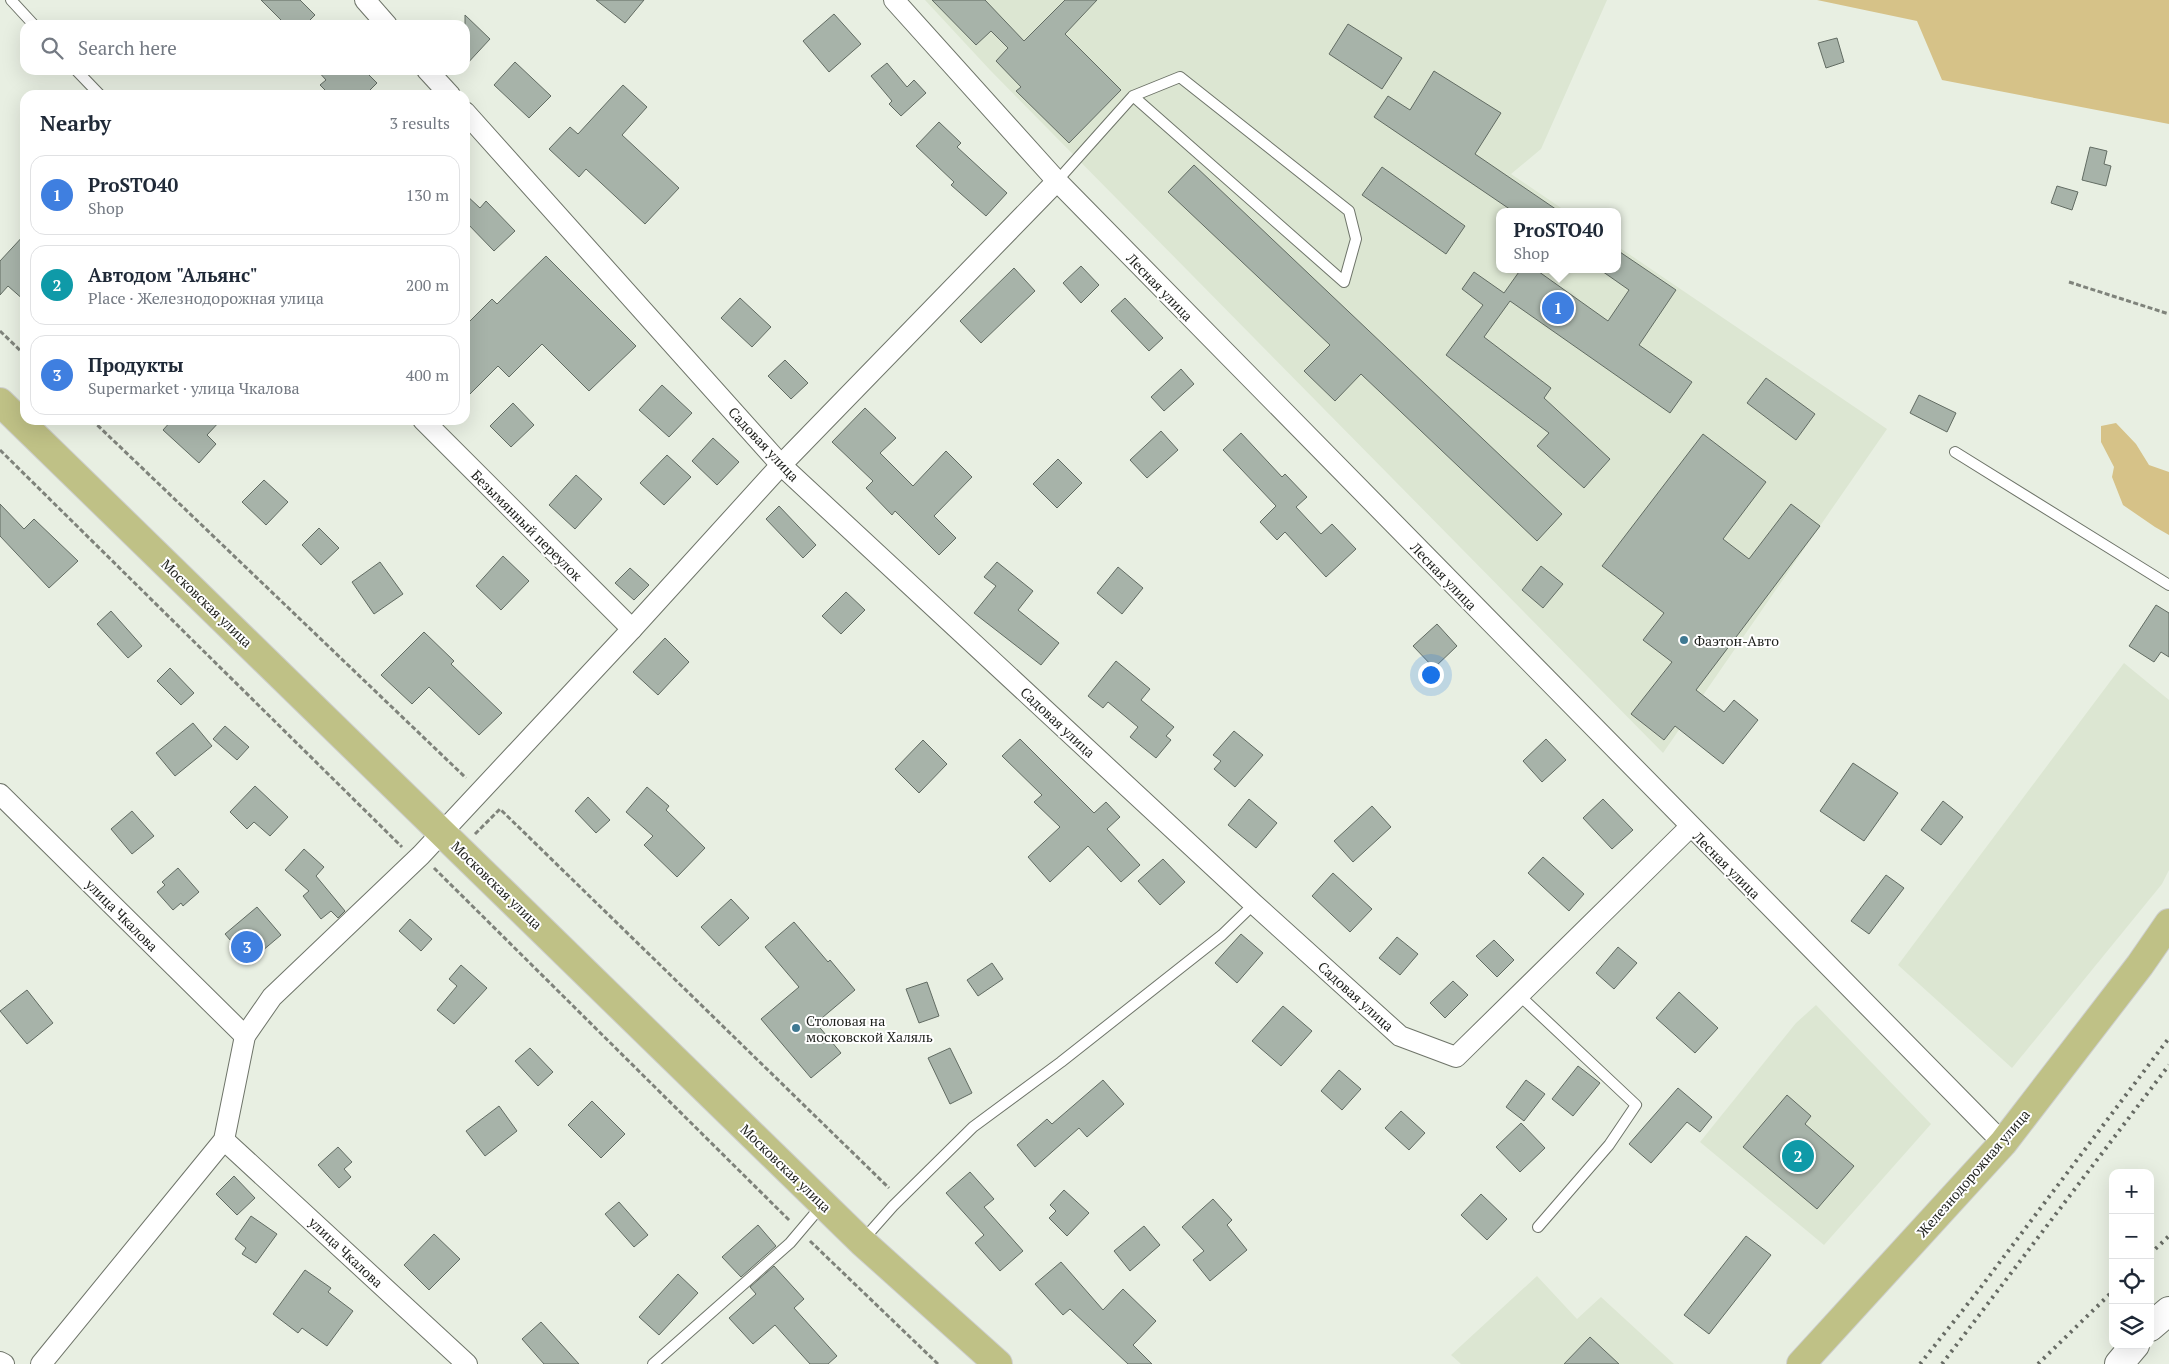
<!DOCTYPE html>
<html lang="en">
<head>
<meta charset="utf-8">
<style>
  :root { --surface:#fff; --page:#f6f6f7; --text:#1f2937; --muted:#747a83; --line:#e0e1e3; --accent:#0f766e }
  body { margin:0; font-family:"PT Serif",serif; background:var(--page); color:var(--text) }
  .controls { position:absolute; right:15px; bottom:15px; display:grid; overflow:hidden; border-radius:10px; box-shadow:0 5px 20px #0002 }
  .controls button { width:45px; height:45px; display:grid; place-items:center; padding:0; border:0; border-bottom:1px solid var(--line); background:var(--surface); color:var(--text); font:25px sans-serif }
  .you { position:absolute; left:1430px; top:674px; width:18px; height:18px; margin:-12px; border:4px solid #fff; border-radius:50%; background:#1a73e8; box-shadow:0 0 0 8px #1a73e833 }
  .badge { display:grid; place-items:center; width:32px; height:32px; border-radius:50%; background:var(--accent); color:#fff; font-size:16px; font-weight:700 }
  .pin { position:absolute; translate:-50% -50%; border:2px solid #fff; box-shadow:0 1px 5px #0006 }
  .popup { position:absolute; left:1496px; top:208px; width:125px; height:65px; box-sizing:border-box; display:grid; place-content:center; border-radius:10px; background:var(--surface); filter:drop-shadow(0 1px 4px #0005); font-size:16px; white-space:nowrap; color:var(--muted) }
  .popup b { font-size:19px; color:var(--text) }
  .popup::after { content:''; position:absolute; left:50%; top:100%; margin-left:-10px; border:10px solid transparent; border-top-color:var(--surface) }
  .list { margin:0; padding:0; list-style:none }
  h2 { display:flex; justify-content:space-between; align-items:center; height:65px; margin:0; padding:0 20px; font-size:21px }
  h2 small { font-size:16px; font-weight:400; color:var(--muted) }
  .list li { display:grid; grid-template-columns:32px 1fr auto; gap:15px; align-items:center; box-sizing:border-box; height:80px; margin:0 10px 10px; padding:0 10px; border:1px solid var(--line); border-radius:15px }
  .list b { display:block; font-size:19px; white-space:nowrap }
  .list p { margin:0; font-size:16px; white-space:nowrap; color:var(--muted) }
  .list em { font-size:16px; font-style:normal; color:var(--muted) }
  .icon { flex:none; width:28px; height:28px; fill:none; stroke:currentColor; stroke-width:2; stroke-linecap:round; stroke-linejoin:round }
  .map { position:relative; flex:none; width:2169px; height:1364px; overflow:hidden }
  .search { position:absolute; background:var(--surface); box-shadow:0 5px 20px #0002; left:20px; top:20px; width:450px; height:55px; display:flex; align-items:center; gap:12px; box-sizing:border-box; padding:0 18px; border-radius:15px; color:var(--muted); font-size:19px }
  .panel { position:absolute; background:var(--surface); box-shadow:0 5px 20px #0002; left:20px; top:90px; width:450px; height:335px; border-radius:15px }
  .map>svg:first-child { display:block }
</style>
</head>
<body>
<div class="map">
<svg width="2169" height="1364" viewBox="0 0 2169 1364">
  <rect width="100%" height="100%" fill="#e8efe2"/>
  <!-- built -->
  <g fill="#dce6d2">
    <polygon points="925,0 1607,0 1541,149 1511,174 1567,212 1499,212 1499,269 1617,269 1617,246 1887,429 1663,753 990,70"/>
    <polygon points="2124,663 2169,700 2169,870 2162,884 2012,1068 1898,965"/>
    <polygon points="1816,1005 1931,1124 1824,1245 1700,1142 1796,1023"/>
    <polygon points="1537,1276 1577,1319 1601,1297 1674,1364 1461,1364 1451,1355"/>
  </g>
  <!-- green -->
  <g fill="#d6c288">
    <polygon points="1817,0 2169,0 2169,124 1942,80 1917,21"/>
    <polygon points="2116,423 2136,444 2149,465 2169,472 2169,535 2155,527 2123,505 2112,477 2114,467 2101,442 2101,426"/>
  </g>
  <!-- building -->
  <g fill="#a7b3a9" stroke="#626c63">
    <polygon points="261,0 300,0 315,15 305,25 286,25"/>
    <polygon points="596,0 644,0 625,23"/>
    <polygon points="932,0 985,0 1024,41 1065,0 1097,0 1065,34 1121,90 1069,143 1016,91 1021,87 996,61 1008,48 991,31 976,45"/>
    <polygon points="834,14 861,44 829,72 803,41"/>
    <polygon points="465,15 490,39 465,66"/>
    <polygon points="1348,24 1402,58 1382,89 1329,54"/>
    <polygon points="1837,38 1844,62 1826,68 1818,43"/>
    <polygon points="515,62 551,96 529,118 494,85"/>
    <polygon points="887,63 907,87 914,80 926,93 901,116 889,104 892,101 871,76"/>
    <polygon points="317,70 364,70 377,83 365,95 330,95 320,85 326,80"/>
    <polygon points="1434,71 1501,113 1475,154 1560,212 1514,212 1374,117 1388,96 1410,110"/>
    <polygon points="623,85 647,107 622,135 679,188 645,224 586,169 579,177 549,149 570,127 578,134"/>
    <polygon points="939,122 961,143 957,147 1007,193 986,216 951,185 954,182 916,146"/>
    <polygon points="2090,147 2107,151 2104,164 2111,166 2106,186 2082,180"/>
    <polygon points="1194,165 1562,514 1537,541 1361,374 1335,401 1304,371 1330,345 1168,192"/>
    <polygon points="1382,167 1465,226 1446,254 1362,195"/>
    <polygon points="2057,186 2078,192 2072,210 2051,203"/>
    <polygon points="465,194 480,208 486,201 515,231 494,251 465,221"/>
    <polygon points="25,234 25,301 8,286 0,295 0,261"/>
    <polygon points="1617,250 1676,290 1639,345 1692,382 1670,413 1510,301 1484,337 1551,388 1544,398 1610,459 1584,488 1537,446 1549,433 1446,355 1483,305 1462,289 1474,272 1504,293 1521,269 1535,269 1608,321 1629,290 1599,269 1617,269"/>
    <polygon points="546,256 636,346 589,391 542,344 509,377 498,366 465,399 465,326 492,299 497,304"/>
    <polygon points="1081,266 1099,285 1081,303 1063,283"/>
    <polygon points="1014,268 1035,291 981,343 960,321"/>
    <polygon points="740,298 771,327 752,347 721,318"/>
    <polygon points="1125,298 1163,338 1149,351 1111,311"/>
    <polygon points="785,360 808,383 791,399 768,376"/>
    <polygon points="1181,369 1194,384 1164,411 1151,397"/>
    <polygon points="1766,378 1815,414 1796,440 1747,403"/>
    <polygon points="662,385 692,413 669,437 639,410"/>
    <polygon points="1919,395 1956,413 1947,432 1910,413"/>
    <polygon points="513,403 534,425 511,447 490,426"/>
    <polygon points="865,408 896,438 880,453 913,486 946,451 972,477 934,516 956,538 939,555 895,511 892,515 866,488 873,481 832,442"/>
    <polygon points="172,420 221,420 207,435 216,444 199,463 163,430"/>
    <polygon points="1161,431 1178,450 1147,478 1130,460"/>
    <polygon points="1241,433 1282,477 1285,474 1307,497 1296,507 1321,534 1332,524 1356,549 1326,577 1285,532 1277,540 1260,522 1276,506 1223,450"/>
    <polygon points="1703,434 1766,482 1723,539 1749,559 1791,504 1820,526 1696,690 1724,712 1734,700 1758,720 1723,764 1675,726 1664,740 1631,714 1672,662 1643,640 1664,613 1602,566"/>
    <polygon points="713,438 739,462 717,485 692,461"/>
    <polygon points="667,455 691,477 664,505 640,483"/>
    <polygon points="1058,459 1082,483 1057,508 1033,484"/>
    <polygon points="576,475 602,499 575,529 549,505"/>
    <polygon points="264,480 288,502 266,525 242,502"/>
    <polygon points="0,504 24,529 34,519 78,561 49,588 0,536"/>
    <polygon points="779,506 816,545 803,558 766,519"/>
    <polygon points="319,528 339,548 321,565 302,545"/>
    <polygon points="503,556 529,581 501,610 476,586"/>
    <polygon points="380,562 403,594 374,614 352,582"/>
    <polygon points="997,562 1033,591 1018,610 1059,643 1041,665 974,613 996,586 984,577"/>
    <polygon points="1541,566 1563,584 1543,608 1522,590"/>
    <polygon points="1118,567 1143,588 1122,614 1097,593"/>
    <polygon points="630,568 649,585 634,600 615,583"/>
    <polygon points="846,592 865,610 841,634 822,616"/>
    <polygon points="2156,605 2169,613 2169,657 2161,652 2154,662 2129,646"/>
    <polygon points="111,611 142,646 128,658 97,624"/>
    <polygon points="1437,624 1457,646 1434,668 1413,646"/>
    <polygon points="424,632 454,661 451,664 502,713 479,735 429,687 412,704 381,675"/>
    <polygon points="665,638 689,662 658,695 633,672"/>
    <polygon points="1116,661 1150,689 1141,700 1174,727 1166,736 1171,740 1156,758 1130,737 1138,727 1108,702 1103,708 1088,696"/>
    <polygon points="170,668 194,693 181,705 157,681"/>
    <polygon points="193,723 212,746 175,776 156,753"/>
    <polygon points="225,726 249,747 237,760 213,739"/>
    <polygon points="1234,731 1263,755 1235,787 1214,769 1221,761 1213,755"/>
    <polygon points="1020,739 1094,813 1106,802 1120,817 1107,829 1140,865 1121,882 1088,846 1050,882 1028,857 1060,827 1034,802 1042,795 1002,756"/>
    <polygon points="1546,739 1566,760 1542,782 1523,761"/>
    <polygon points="923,740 947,764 919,793 895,769"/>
    <polygon points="1853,763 1898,793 1864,841 1820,811"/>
    <polygon points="255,786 288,817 270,836 254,822 247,829 230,812"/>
    <polygon points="647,787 669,806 666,810 705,848 677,877 644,845 653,836 626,812"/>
    <polygon points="588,797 610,820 596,833 575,811"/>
    <polygon points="1249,799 1277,823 1256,848 1228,825"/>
    <polygon points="1603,799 1633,830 1612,849 1583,818"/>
    <polygon points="1943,801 1963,817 1941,845 1921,830"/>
    <polygon points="1372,806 1391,827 1353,862 1334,841"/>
    <polygon points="132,811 154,836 132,854 111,829"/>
    <polygon points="304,849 324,867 316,876 345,911 338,918 331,911 321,919 303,896 309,891 285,870"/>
    <polygon points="1543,857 1584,894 1569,911 1528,873"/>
    <polygon points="1163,859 1185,882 1160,905 1138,881"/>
    <polygon points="178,868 199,892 183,906 181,903 173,910 157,892 165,885 162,882"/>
    <polygon points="1333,873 1372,909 1350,932 1312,896"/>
    <polygon points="1886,875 1904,888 1869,934 1851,921"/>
    <polygon points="731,899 749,918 719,946 701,927"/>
    <polygon points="257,907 281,935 249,962 225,934"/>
    <polygon points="410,919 432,939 421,951 399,931"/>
    <polygon points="794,922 828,962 830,960 855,990 816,1023 841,1053 811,1078 761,1019 799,987 765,947"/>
    <polygon points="1241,934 1263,953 1237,983 1215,963"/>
    <polygon points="1397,937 1418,954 1400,975 1379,958"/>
    <polygon points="1494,940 1514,960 1497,977 1476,956"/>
    <polygon points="1618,947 1637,963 1614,989 1596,973"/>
    <polygon points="992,963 1003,979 978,996 967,980"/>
    <polygon points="461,965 487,988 454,1024 437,1010 457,986 449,979"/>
    <polygon points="1453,981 1468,995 1445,1018 1430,1003"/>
    <polygon points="927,982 939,1016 919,1023 906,989"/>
    <polygon points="27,990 53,1023 27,1044 0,1011"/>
    <polygon points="1679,992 1718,1028 1695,1053 1656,1018"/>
    <polygon points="1283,1006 1312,1031 1281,1066 1252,1041"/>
    <polygon points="530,1048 553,1072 538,1086 515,1061"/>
    <polygon points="950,1048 972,1093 950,1104 928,1058"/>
    <polygon points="1578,1066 1600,1083 1573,1116 1552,1099"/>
    <polygon points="1339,1070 1361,1089 1342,1110 1321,1091"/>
    <polygon points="1103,1080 1124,1104 1087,1137 1079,1128 1035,1167 1017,1145 1047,1119 1052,1124"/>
    <polygon points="1526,1080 1545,1094 1524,1121 1506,1107"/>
    <polygon points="1678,1088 1712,1117 1700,1132 1687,1122 1651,1163 1629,1144"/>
    <polygon points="1787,1095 1811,1116 1805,1124 1854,1166 1817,1209 1743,1147"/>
    <polygon points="592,1101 625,1134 601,1158 568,1125"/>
    <polygon points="499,1106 517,1131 485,1156 466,1131"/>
    <polygon points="1401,1111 1425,1133 1409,1150 1385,1128"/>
    <polygon points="1521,1123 1545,1148 1520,1172 1496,1147"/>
    <polygon points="338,1147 352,1162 344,1169 351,1177 339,1188 318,1165"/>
    <polygon points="970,1172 994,1199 984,1207 1023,1251 1000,1271 975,1243 984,1235 946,1193"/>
    <polygon points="234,1176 255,1198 237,1215 216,1194"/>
    <polygon points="1064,1190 1089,1213 1067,1236 1049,1218 1056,1211 1050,1205"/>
    <polygon points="1481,1194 1507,1219 1487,1240 1461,1215"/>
    <polygon points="1213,1199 1232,1220 1227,1225 1247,1250 1210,1281 1193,1260 1204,1251 1182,1227"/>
    <polygon points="619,1202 648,1235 634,1247 605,1214"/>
    <polygon points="251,1216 277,1234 256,1263 242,1254 246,1248 235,1239"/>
    <polygon points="758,1225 776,1246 741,1277 722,1257"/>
    <polygon points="1144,1226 1160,1245 1130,1271 1114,1251"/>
    <polygon points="434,1234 460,1259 429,1290 404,1265"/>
    <polygon points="1746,1236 1771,1255 1709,1334 1684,1315"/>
    <polygon points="1061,1262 1103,1310 1123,1289 1156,1321 1133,1345 1152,1364 1128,1364 1070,1309 1063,1315 1035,1284"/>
    <polygon points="774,1266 804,1299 794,1308 837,1356 828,1364 810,1364 775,1325 753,1344 729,1318 756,1294 750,1287"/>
    <polygon points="305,1270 331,1288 328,1292 353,1311 327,1346 302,1328 298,1333 273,1314"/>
    <polygon points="678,1274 698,1293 659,1335 639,1317"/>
    <polygon points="541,1322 579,1364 544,1364 522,1339"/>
    <polygon points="1590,1337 1619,1364 1564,1364"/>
  </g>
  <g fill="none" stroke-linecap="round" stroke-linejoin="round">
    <!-- lane casing -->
    <g stroke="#6e7469" stroke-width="12">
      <g id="lane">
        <polyline points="11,0 34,25"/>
        <polyline points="76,70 100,95"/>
        <polyline points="1057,181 1133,96 1344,282 1356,239 1349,211 1180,77 1133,96"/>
        <polyline points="1955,452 2169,585"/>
        <polyline points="1519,995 1636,1105 1609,1145 1538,1227"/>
        <polyline points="862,1241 893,1206 973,1127 1061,1062 1222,935 1254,904"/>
        <polyline points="653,1364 790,1243 823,1204"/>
      </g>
    </g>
    <!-- street casing -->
    <g stroke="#6e7469" stroke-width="22">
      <g id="street">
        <polyline points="365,0 387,25"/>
        <polyline points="894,0 1057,181 2003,1143"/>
        <polyline points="427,70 450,95"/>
        <polyline points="465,112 781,465 1254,904 1400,1036 1456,1057 1690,827"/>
        <polyline points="423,420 632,629"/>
        <polyline points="0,794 245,1036"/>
        <polyline points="224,1140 467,1364"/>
        <polyline points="0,1362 4,1364"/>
        <polyline points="41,1364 224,1140 245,1036 272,997 421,855 632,629 781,465 1057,181"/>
      </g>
    </g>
    <!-- secondary casing -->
    <g stroke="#6e7469" stroke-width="30">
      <g id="secondary">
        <polyline points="2150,1327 2169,1311"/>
        <polyline points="2119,1364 2135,1345"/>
      </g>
    </g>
    <!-- primary casing -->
    <g stroke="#cdcecd" stroke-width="30">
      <g id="primary">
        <polyline points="0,402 862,1242 998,1364"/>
        <polyline points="1801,1364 2003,1143 2140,965 2169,923"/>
      </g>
    </g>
    <!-- path -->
    <g stroke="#7f837b" stroke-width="3" stroke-dasharray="5 2.5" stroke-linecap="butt">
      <polyline points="2069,282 2169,314"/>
      <polyline points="0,331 25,355"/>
      <polyline points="92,420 466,778"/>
      <polyline points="0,450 402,847"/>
      <polyline points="475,834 500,809 889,1188"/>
      <polyline points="434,868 790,1221"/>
      <polyline points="810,1241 938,1364"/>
    </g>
    <!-- lane -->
    <use href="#lane" stroke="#fff" stroke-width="10"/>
    <!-- street -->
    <use href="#street" stroke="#fff" stroke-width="20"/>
    <!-- secondary -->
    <use href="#secondary" stroke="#fff" stroke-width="28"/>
    <!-- primary -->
    <use href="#primary" stroke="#bfc186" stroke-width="28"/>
    <!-- rail -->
    <g stroke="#676b64" stroke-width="4" stroke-dasharray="2.5 5" stroke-linecap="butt">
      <polyline points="2150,1254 2169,1236"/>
      <polyline points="1920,1364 1978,1291 2169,1038"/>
      <polyline points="1942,1364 2169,1065"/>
      <polyline points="2038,1364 2113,1291"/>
    </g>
  </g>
  <!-- markers -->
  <g fill="#3f7992" stroke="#fff" stroke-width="2">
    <circle cx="1684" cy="640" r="5"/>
    <circle cx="796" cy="1028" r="5"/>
  </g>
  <g text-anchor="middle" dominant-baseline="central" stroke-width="4" stroke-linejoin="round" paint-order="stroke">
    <!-- street labels -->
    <g font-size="14" fill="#1c1e1a" stroke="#fff">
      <text transform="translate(1160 287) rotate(46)">Лесная улица</text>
      <text transform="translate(764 444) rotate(47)">Садовая улица</text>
      <text transform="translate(527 525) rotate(45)">Безымянный переулок</text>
      <text transform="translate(1444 576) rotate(46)">Лесная улица</text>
      <text transform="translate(207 603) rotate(44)">Московская улица</text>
      <text transform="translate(1058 722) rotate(43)">Садовая улица</text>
      <text transform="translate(1727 865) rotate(45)">Лесная улица</text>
      <text transform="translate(497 885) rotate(44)">Московская улица</text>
      <text transform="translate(122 915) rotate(45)">улица Чкалова</text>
      <text transform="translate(1356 996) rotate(42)">Садовая улица</text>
      <text transform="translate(786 1168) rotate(44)">Московская улица</text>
      <text transform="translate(1973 1173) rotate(-49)">Железнодорожная улица</text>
      <text transform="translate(346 1252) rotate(43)">улица Чкалова</text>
    </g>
    <!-- poi labels -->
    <g font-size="14" fill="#1c1e1a" stroke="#fff" text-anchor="start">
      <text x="1694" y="640">Фаэтон-Авто</text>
      <text x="806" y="1020">Столовая на<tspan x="806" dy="16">московской Халяль</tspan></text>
    </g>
  </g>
</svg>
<div class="controls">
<button>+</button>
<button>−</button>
<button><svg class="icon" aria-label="locate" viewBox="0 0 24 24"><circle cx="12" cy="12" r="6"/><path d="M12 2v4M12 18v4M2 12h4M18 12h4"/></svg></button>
<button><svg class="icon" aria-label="layers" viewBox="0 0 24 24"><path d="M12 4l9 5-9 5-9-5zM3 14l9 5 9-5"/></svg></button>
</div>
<div class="you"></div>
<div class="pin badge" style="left:1558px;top:308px;background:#3f7fe0">1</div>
<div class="popup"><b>ProSTO40</b>Shop</div>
<div class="pin badge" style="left:1798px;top:1156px;background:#0f9aa8">2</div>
<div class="pin badge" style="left:247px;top:947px;background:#3f7fe0">3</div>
<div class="search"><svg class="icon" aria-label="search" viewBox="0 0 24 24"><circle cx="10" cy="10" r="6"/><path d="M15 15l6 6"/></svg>Search here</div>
<section class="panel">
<h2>Nearby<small>3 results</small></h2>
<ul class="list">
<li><span class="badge" style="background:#3f7fe0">1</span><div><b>ProSTO40</b><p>Shop</p></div><em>130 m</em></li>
<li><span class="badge" style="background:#0f9aa8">2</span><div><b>Автодом &quot;Альянс&quot;</b><p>Place · Железнодорожная улица</p></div><em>200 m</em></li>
<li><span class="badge" style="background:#3f7fe0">3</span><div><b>Продукты</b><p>Supermarket · улица Чкалова</p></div><em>400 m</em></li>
</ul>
</section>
</div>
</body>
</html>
